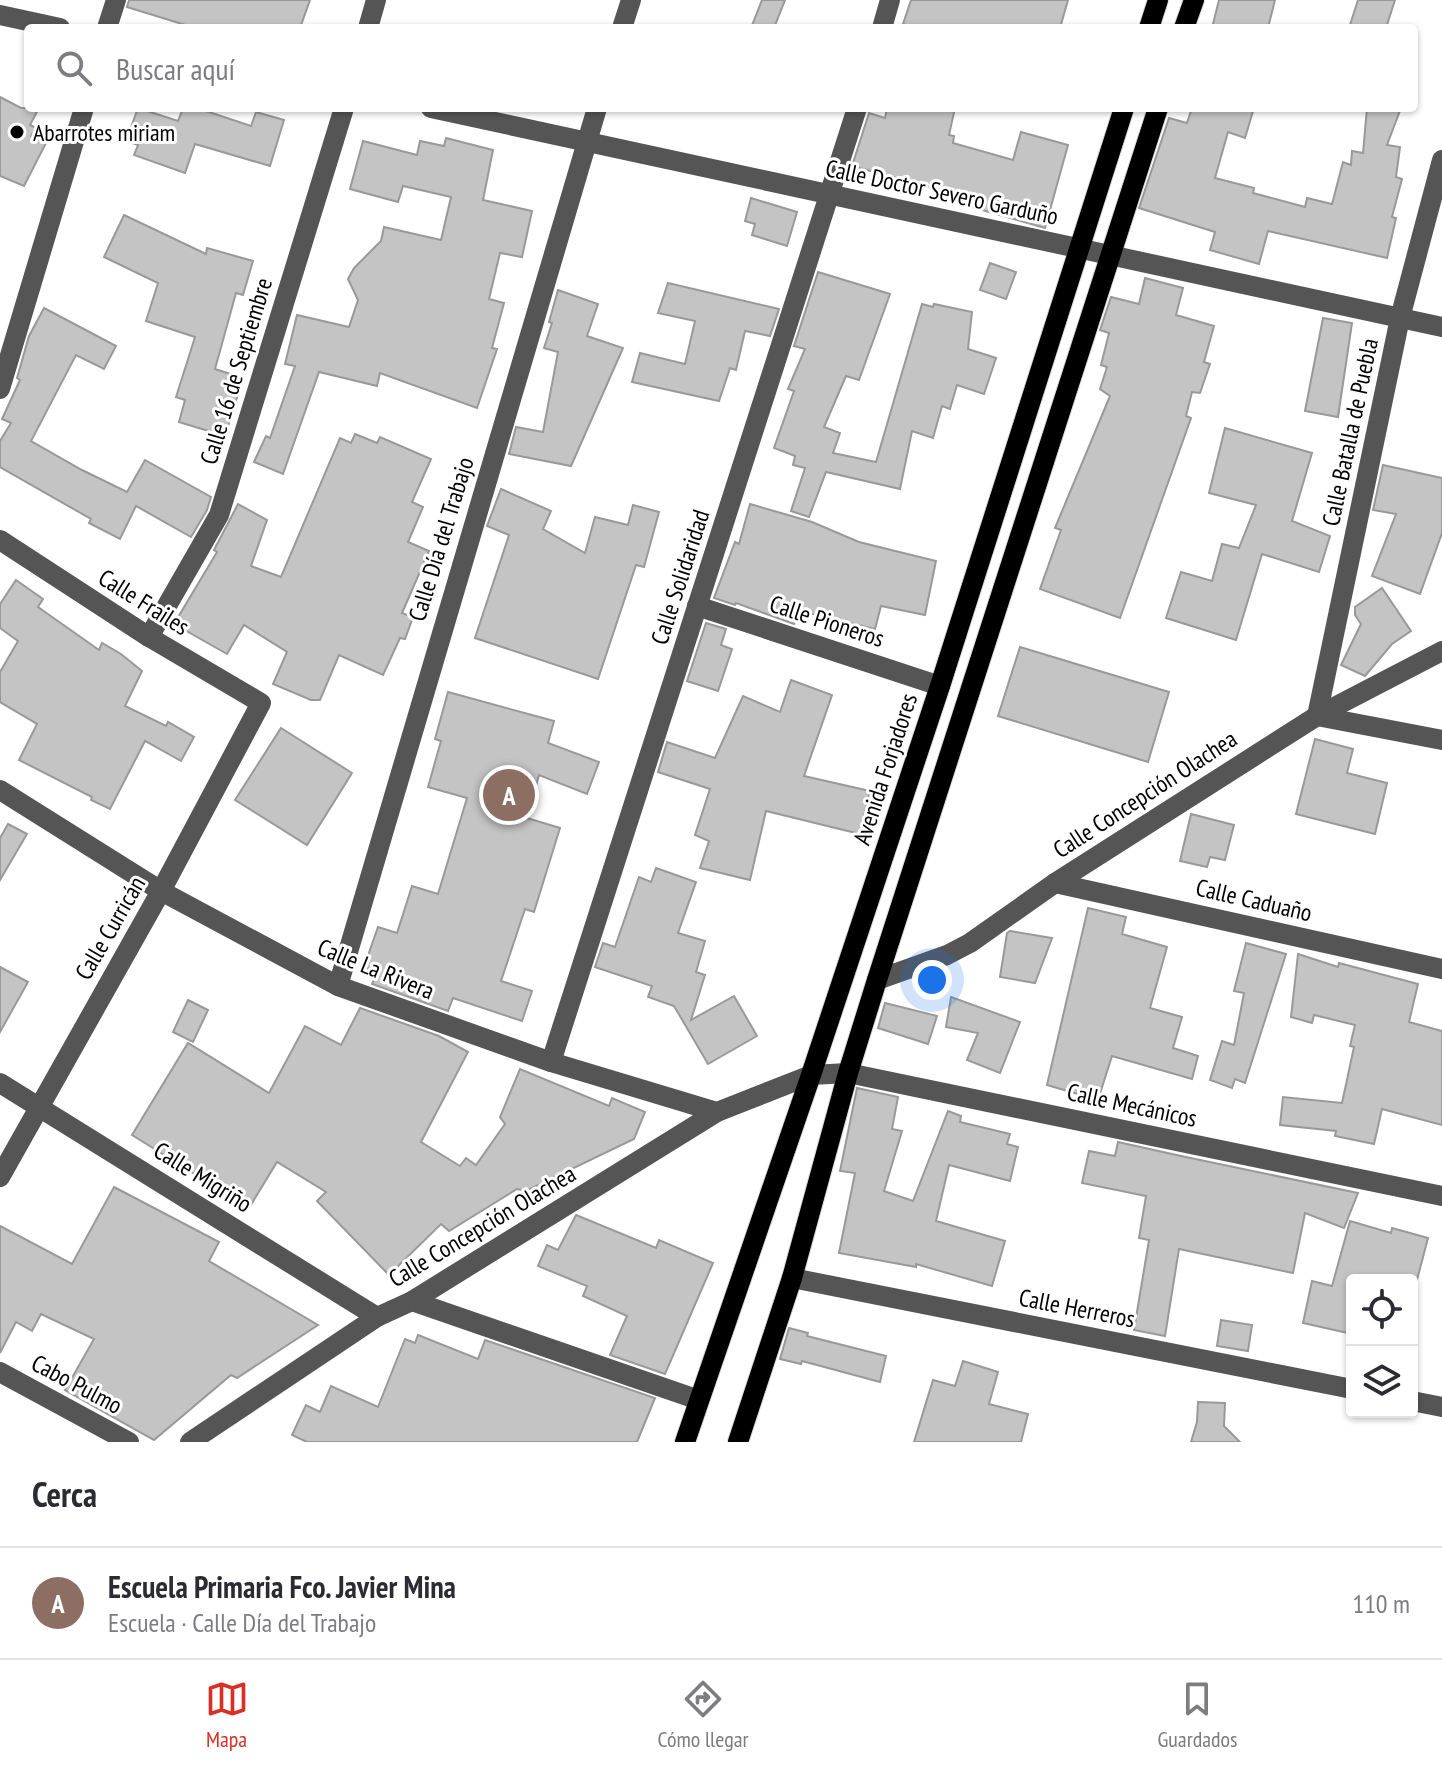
<!DOCTYPE html>
<html lang="es">
<head>
<meta charset="utf-8">
<style>
  :root { --surface:#fff; --page:#f2f2f3; --text:#2b2b33; --muted:#7c7c81; --line:#e1e1e2; --accent:#d93025 }
  body { margin:0; font-family:"PT Sans Narrow",sans-serif; background:var(--page); color:var(--text) }
  .controls { position:absolute; right:24px; bottom:24px; display:grid; overflow:hidden; border-radius:8px; box-shadow:0 2px 6px #0004 }
  .controls button { width:72px; height:72px; display:grid; place-items:center; padding:0; border:0; border-bottom:2px solid var(--line); background:var(--surface); color:var(--text); font:40px sans-serif }
  .you { position:absolute; left:932px; top:980px; width:28px; height:28px; margin:-20px; border:6px solid #fff; border-radius:50%; background:#1a73e8; box-shadow:0 0 0 12px #1a73e833 }
  .badge { display:grid; place-items:center; width:52px; height:52px; border-radius:50%; background:var(--accent); color:#fff; font-size:26px; font-weight:700 }
  .pin { position:absolute; translate:-50% -50%; border:4px solid #fff; box-shadow:0 2px 8px #0006 }
  .list { margin:0; padding:0; list-style:none }
  h2 { display:flex; justify-content:space-between; align-items:center; height:104px; margin:0; padding:0 32px; font-size:34px }
  h2 small { font-size:26px; font-weight:400; color:var(--muted) }
  .list li { display:grid; grid-template-columns:52px 1fr auto; gap:24px; align-items:center; box-sizing:border-box; height:112px; padding:0 32px; border-top:2px solid var(--line) }
  .list b { display:block; font-size:30px; white-space:nowrap }
  .list p { margin:0; font-size:26px; white-space:nowrap; color:var(--muted) }
  .list em { font-size:26px; font-style:normal; color:var(--muted) }
  .icon { flex:none; width:44px; height:44px; fill:none; stroke:currentColor; stroke-width:2; stroke-linecap:round; stroke-linejoin:round }
  .map { position:relative; flex:none; width:1442px; height:1442px; overflow:hidden }
  .search { position:absolute; background:var(--surface); box-shadow:0 2px 6px #0004; left:24px; right:24px; top:24px; height:88px; display:flex; align-items:center; gap:20px; box-sizing:border-box; padding:0 28px; border-radius:8px; color:var(--muted); font-size:30px }
  .sheet { height:216px; background:var(--surface) }
  nav { display:flex; justify-content:space-around; align-items:center; box-sizing:border-box; height:112px; border-top:2px solid var(--line); background:var(--surface); font-size:22px; color:var(--muted) }
  nav a { display:grid; justify-items:center; gap:4px }
  nav .on { color:var(--accent) }
  .map>svg:first-child { display:block }
</style>
</head>
<body>
<div class="map">
<svg width="1442" height="1442" viewBox="0 0 1442 1442">
  <rect width="100%" height="100%" fill="#fff"/>
  <!-- building -->
  <g fill="#c4c4c4" stroke="#999" stroke-width="2">
    <polygon points="129,0 310,0 300,28 195,28 127,7"/>
    <polygon points="762,0 785,0 774,28 751,28"/>
    <polygon points="911,0 1068,0 1060,28 916,28 903,24"/>
    <polygon points="1219,0 1275,0 1268,28 1212,28"/>
    <polygon points="1358,0 1395,0 1386,28 1349,28"/>
    <polygon points="0,97 21,108 39,108 30,125 36,128 31,136 46,143 24,186 0,176"/>
    <polygon points="138,108 178,121 183,108 197,108 251,126 256,112 284,120 270,166 195,144 185,173 134,155 138,145 126,141"/>
    <polygon points="887,108 955,108 949,135 954,136 953,143 1013,160 1021,132 1068,145 1045,228 947,200 949,192 852,166 869,113 885,118"/>
    <polygon points="1192,108 1254,108 1245,138 1228,132 1215,178 1254,188 1253,193 1305,207 1307,198 1332,204 1343,162 1351,165 1352,151 1363,153 1367,108 1401,108 1387,145 1400,147 1396,177 1402,179 1392,217 1396,218 1387,258 1268,231 1259,264 1210,250 1215,232 1139,208 1169,118 1187,123"/>
    <polygon points="446,138 493,150 483,200 532,211 522,257 500,253 489,299 504,303 492,348 497,349 477,408 380,373 377,386 319,372 283,474 254,462 266,436 270,438 295,366 285,364 297,315 349,327 358,300 348,279 354,268 381,241 384,227 441,240 451,197 403,186 398,202 350,189 363,141 417,155 420,141 444,146"/>
    <polygon points="751,198 797,212 787,246 752,235 755,224 745,221"/>
    <polygon points="124,215 206,254 207,248 253,261 243,295 236,293 215,369 243,378 225,436 179,422 185,400 176,397 195,337 146,321 158,283 104,257"/>
    <polygon points="990,263 1016,272 1006,299 980,290"/>
    <polygon points="818,272 890,294 859,380 846,376 824,427 840,433 833,453 876,462 922,304 933,307 934,304 972,312 968,349 996,358 984,394 957,385 950,409 942,406 933,438 912,431 900,489 826,472 809,517 791,511 805,468 793,465 795,456 774,448 794,391 788,389 805,349 794,346"/>
    <polygon points="1145,278 1183,288 1176,315 1214,326 1204,362 1210,364 1200,393 1192,392 1186,416 1191,418 1120,618 1040,589 1061,530 1055,528 1110,396 1100,389 1107,367 1101,365 1109,333 1100,330 1111,297 1139,304"/>
    <polygon points="668,283 779,309 770,336 745,331 736,370 730,368 719,401 632,382 640,353 685,364 695,321 658,313"/>
    <polygon points="558,290 598,304 587,336 623,348 571,466 509,454 516,427 543,432 558,352 544,348 552,323 549,322"/>
    <polygon points="44,308 116,346 104,369 76,355 31,441 82,470 127,492 145,460 211,497 207,510 191,537 136,506 120,539 89,523 91,519 0,467 0,441 11,423 2,419 20,380 17,378 29,336"/>
    <polygon points="1323,318 1352,323 1338,417 1305,411"/>
    <polygon points="1225,428 1312,453 1292,521 1330,536 1319,572 1262,554 1236,640 1166,618 1181,572 1212,581 1222,544 1239,548 1256,505 1209,493"/>
    <polygon points="355,434 377,443 380,437 431,459 412,502 423,507 408,542 429,551 402,613 413,617 405,639 400,638 383,675 339,655 320,700 311,700 273,684 287,652 244,625 227,654 174,624 217,552 214,550 238,504 267,520 251,566 281,577 340,438 351,443"/>
    <polygon points="1383,465 1442,478 1442,533 1420,594 1372,576 1396,514 1373,510"/>
    <polygon points="501,489 551,511 543,529 585,553 595,517 628,525 633,505 659,512 644,567 636,565 598,679 475,638 509,535 487,526"/>
    <polygon points="750,504 812,522 859,542 936,561 925,615 881,606 875,629 800,611 794,624 736,603 735,605 714,598 735,542 739,544"/>
    <polygon points="16,580 43,599 38,607 99,650 102,643 121,654 142,671 125,706 166,726 168,722 194,737 181,761 145,741 110,809 91,800 92,797 19,760 37,724 0,702 0,672 18,641 0,628 0,604"/>
    <polygon points="1382,588 1411,631 1392,644 1365,676 1341,665 1361,624 1355,615 1355,607"/>
    <polygon points="706,623 726,629 721,645 732,649 718,691 687,681"/>
    <polygon points="1020,647 1169,692 1148,762 998,716"/>
    <polygon points="791,680 832,695 804,776 870,791 860,834 766,811 750,880 700,868 709,841 695,835 710,789 658,772 667,742 715,758 743,696 780,712"/>
    <polygon points="448,692 554,721 548,743 599,762 587,794 539,775 527,818 560,828 534,912 525,909 501,981 532,991 522,1021 453,998 448,1011 372,984 378,972 364,967 378,927 397,933 412,886 438,894 467,798 428,787 441,741 435,739"/>
    <polygon points="281,728 352,773 307,845 235,800"/>
    <polygon points="1315,739 1353,749 1347,773 1387,783 1375,834 1296,814"/>
    <polygon points="1191,814 1234,825 1225,860 1210,857 1207,867 1180,861"/>
    <polygon points="8,824 27,834 0,880 0,838"/>
    <polygon points="656,868 696,882 678,933 705,941 696,972 705,975 691,1020 734,996 757,1036 708,1064 674,1006 648,997 652,986 595,967 603,943 615,947 639,877 651,882"/>
    <polygon points="1088,908 1126,917 1122,934 1167,947 1150,1008 1182,1017 1173,1048 1198,1056 1192,1079 1112,1056 1098,1100 1047,1085"/>
    <polygon points="1010,931 1052,938 1035,983 1000,977 1007,933"/>
    <polygon points="1246,943 1286,954 1245,1083 1235,1079 1232,1088 1210,1080 1222,1041 1234,1045 1244,993 1234,991"/>
    <polygon points="1298,954 1338,967 1339,963 1418,984 1409,1022 1442,1031 1442,1125 1382,1109 1374,1144 1335,1136 1336,1131 1280,1125 1283,1097 1342,1103 1354,1047 1350,1046 1355,1025 1314,1015 1312,1023 1291,1017"/>
    <polygon points="0,967 28,982 0,1032"/>
    <polygon points="951,997 1020,1022 1000,1073 967,1060 978,1033 946,1027"/>
    <polygon points="188,1000 208,1010 193,1042 173,1032"/>
    <polygon points="885,1003 937,1016 928,1044 878,1028"/>
    <polygon points="360,1008 439,1036 468,1052 421,1142 460,1166 466,1158 476,1165 505,1124 500,1117 520,1069 609,1106 612,1098 645,1112 634,1139 526,1191 517,1189 449,1231 441,1224 389,1275 317,1201 326,1192 277,1162 249,1208 132,1135 188,1043 269,1093 305,1026 341,1045"/>
    <polygon points="857,1088 898,1097 892,1129 902,1131 884,1191 913,1201 948,1111 961,1116 960,1122 1010,1134 1007,1144 1018,1147 1010,1181 949,1165 936,1221 1005,1241 992,1286 916,1264 916,1267 839,1253 855,1173 840,1171"/>
    <polygon points="1118,1142 1181,1156 1358,1193 1344,1228 1305,1213 1293,1273 1179,1249 1165,1336 1134,1330 1149,1240 1139,1238 1146,1196 1082,1183 1089,1151 1115,1156"/>
    <polygon points="114,1187 219,1242 209,1261 318,1325 237,1378 231,1375 154,1440 65,1390 94,1339 41,1314 32,1331 16,1322 0,1353 0,1226 72,1264"/>
    <polygon points="576,1215 656,1248 659,1240 713,1263 665,1374 610,1355 627,1316 583,1296 587,1286 538,1266 547,1245 558,1250"/>
    <polygon points="1350,1221 1391,1233 1392,1228 1428,1238 1417,1280 1352,1280 1352,1334 1303,1323 1312,1281 1332,1286"/>
    <polygon points="1221,1320 1252,1325 1248,1351 1217,1346"/>
    <polygon points="789,1328 808,1333 807,1336 886,1356 880,1382 802,1361 801,1364 780,1359"/>
    <polygon points="418,1335 478,1359 485,1340 655,1398 637,1442 307,1442 292,1435 306,1405 320,1412 331,1386 378,1407 405,1339 415,1343"/>
    <polygon points="963,1361 998,1372 989,1404 1028,1414 1021,1442 914,1442 933,1380 955,1386"/>
    <polygon points="1198,1402 1225,1403 1224,1426 1240,1442 1191,1442 1197,1422"/>
  </g>
  <g fill="none" stroke-linecap="round" stroke-linejoin="round">
    <!-- major casing -->
    <g stroke="#dbdbdb" stroke-width="22">
      <g id="major">
        <polyline points="1149,28 1158,0"/>
        <polyline points="1184,28 1194,0"/>
        <polyline points="685,1442 811,1075 940,686 1124,108"/>
        <polyline points="738,1442 792,1278 848,1073 877,980 1158,108"/>
      </g>
    </g>
    <!-- minor -->
    <g stroke="#555" stroke-width="20">
      <polyline points="0,15 60,28"/>
      <polyline points="107,28 116,0"/>
      <polyline points="368,28 376,0"/>
      <polyline points="622,28 631,0"/>
      <polyline points="882,28 890,0"/>
      <polyline points="431,108 1442,327"/>
      <polyline points="1442,160 1400,318 1317,716 1442,740"/>
      <polyline points="0,389 84,108"/>
      <polyline points="0,540 149,637 261,703 161,891 0,1177"/>
      <polyline points="697,606 940,686"/>
      <polyline points="149,637 219,515 344,108"/>
      <polyline points="0,790 161,891 338,986 551,1062 717,1112"/>
      <polyline points="1055,883 1442,969"/>
      <polyline points="877,980 947,955 970,943 1055,883 1317,716 1442,651"/>
      <polyline points="338,986 597,108"/>
      <polyline points="551,1062 857,108"/>
      <polyline points="0,1083 377,1317"/>
      <polyline points="792,1278 1352,1389"/>
      <polyline points="412,1301 699,1400"/>
      <polyline points="0,1372 129,1442"/>
      <polyline points="1412,1401 1442,1407"/>
      <polyline points="190,1442 377,1317 412,1301 717,1112 811,1075 848,1073 1442,1196"/>
    </g>
    <!-- major -->
    <use href="#major" stroke="#000" stroke-width="20"/>
  </g>
  <!-- markers -->
  <circle fill="#000" stroke="#fff" stroke-width="3" cx="17" cy="132" r="8"/>
  <g text-anchor="middle" dominant-baseline="central" stroke-width="6" stroke-linejoin="round" paint-order="stroke">
    <!-- poi labels -->
    <g font-size="24" fill="#000" stroke="#fff" text-anchor="start">
      <text x="33" y="132">Abarrotes miriam</text>
    </g>
    <!-- street labels -->
    <g font-size="24" fill="#000" stroke="#fff">
      <text transform="translate(942 192) rotate(12)">Calle Doctor Severo Garduño</text>
      <text transform="translate(236 371) rotate(-73)">Calle 16 de Septiembre</text>
      <text transform="translate(1350 432) rotate(-78)">Calle Batalla de Puebla</text>
      <text transform="translate(441 539) rotate(-73)">Calle Día del Trabajo</text>
      <text transform="translate(680 577) rotate(-72)">Calle Solidaridad</text>
      <text transform="translate(144 602) rotate(32)">Calle Frailes</text>
      <text transform="translate(827 621) rotate(18)">Calle Pioneros</text>
      <text transform="translate(885 769) rotate(-72)">Avenida Forjadores</text>
      <text transform="translate(1145 794) rotate(-33)">Calle Concepción Olachea</text>
      <text transform="translate(1254 900) rotate(13)">Calle Caduaño</text>
      <text transform="translate(110 928) rotate(-60)">Calle Curricán</text>
      <text transform="translate(376 969) rotate(22)">Calle La Rivera</text>
      <text transform="translate(1132 1105) rotate(12)">Calle Mecánicos</text>
      <text transform="translate(203 1177) rotate(32)">Calle Migriño</text>
      <text transform="translate(482 1226) rotate(-31)">Calle Concepción Olachea</text>
      <text transform="translate(1077 1308) rotate(11)">Calle Herreros</text>
      <text transform="translate(77 1384) rotate(28)">Cabo Pulmo</text>
    </g>
  </g>
</svg>
<div class="controls">
<button><svg class="icon" aria-label="locate" viewBox="0 0 24 24"><circle cx="12" cy="12" r="6"/><path d="M12 2v4M12 18v4M2 12h4M18 12h4"/></svg></button>
<button><svg class="icon" aria-label="layers" viewBox="0 0 24 24"><path d="M12 4l9 5-9 5-9-5zM3 14l9 5 9-5"/></svg></button>
</div>
<div class="you"></div>
<div class="pin badge" style="left:509px;top:795px;background:#8d6e63">A</div>
<div class="search"><svg class="icon" aria-label="search" viewBox="0 0 24 24"><circle cx="10" cy="10" r="6"/><path d="M15 15l6 6"/></svg>Buscar aquí</div>
</div>
<section class="sheet">
<h2>Cerca<small></small></h2>
<ul class="list">
<li><span class="badge" style="background:#8d6e63">A</span><div><b>Escuela Primaria Fco. Javier Mina</b><p>Escuela · Calle Día del Trabajo</p></div><em>110 m</em></li>
</ul>
</section>
<nav>
<a class="on"><svg class="icon" aria-label="map" viewBox="0 0 24 24"><path d="M3 6l6-2 6 2 6-2v14l-6 2-6-2-6 2zM9 4v14M15 6v14"/></svg>Mapa</a>
<a><svg class="icon" aria-label="directions" viewBox="0 0 24 24"><path d="M12 3l9 9-9 9-9-9zM9 14v-3h6M13 9l2 2-2 2"/></svg>Cómo llegar</a>
<a><svg class="icon" aria-label="saved" viewBox="0 0 24 24"><path d="M7 4h10v16l-5-4-5 4z"/></svg>Guardados</a>
</nav>
</body>
</html>
